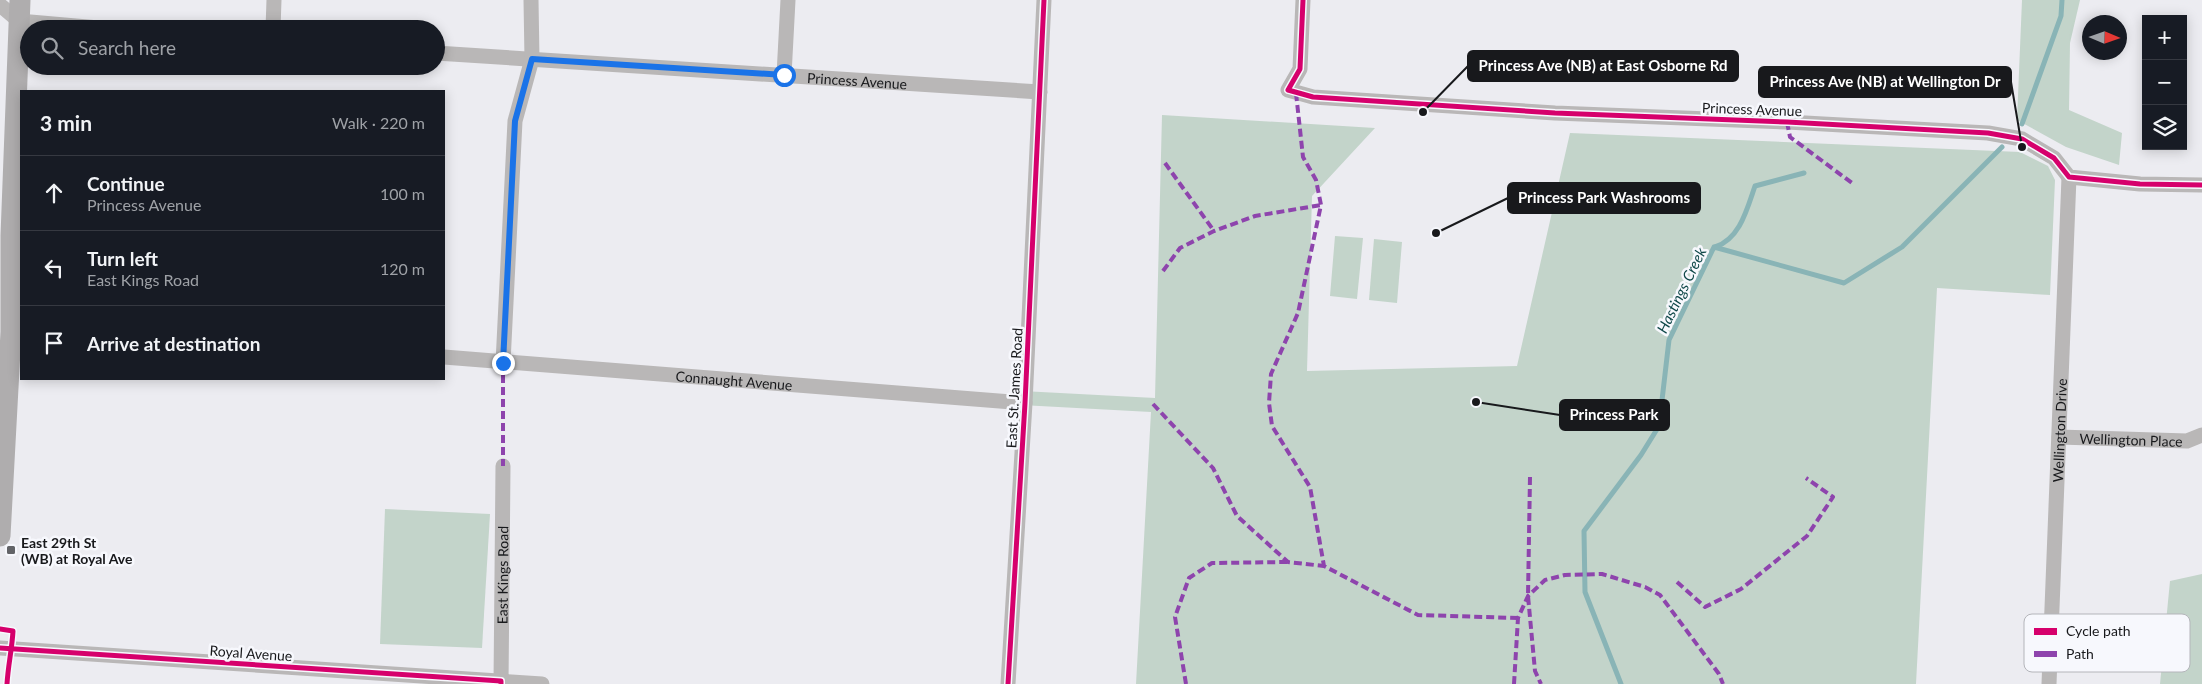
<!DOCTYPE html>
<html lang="en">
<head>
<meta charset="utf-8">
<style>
  :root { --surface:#171b24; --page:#20242c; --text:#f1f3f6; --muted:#9ea1a6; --line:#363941 }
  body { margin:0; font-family:Lato,sans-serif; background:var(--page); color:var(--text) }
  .controls { position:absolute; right:15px; top:15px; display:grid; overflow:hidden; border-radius:0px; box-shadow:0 2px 12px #0003 }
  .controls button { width:45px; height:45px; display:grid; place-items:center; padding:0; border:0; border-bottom:1px solid var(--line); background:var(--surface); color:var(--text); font:25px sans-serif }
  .compass { position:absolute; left:2082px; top:15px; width:45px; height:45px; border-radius:50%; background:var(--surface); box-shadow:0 2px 12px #0003; rotate:92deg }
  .stop { position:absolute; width:15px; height:15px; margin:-11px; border:4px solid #1a73e8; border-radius:50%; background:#fff }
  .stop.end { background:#1a73e8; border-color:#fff; box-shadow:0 1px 5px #0008 }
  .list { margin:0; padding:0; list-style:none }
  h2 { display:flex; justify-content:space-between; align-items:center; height:65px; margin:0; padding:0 20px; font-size:21px }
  h2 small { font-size:16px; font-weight:400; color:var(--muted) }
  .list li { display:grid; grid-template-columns:32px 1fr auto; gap:15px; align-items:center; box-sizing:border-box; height:75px; padding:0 20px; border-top:1px solid var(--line) }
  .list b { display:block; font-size:19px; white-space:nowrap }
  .list p { margin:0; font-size:16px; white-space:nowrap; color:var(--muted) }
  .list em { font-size:16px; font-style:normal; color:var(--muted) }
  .icon { flex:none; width:28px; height:28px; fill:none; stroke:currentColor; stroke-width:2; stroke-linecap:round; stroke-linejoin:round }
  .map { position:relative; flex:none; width:2202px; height:684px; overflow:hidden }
  .search { position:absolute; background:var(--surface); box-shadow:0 2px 12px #0003; left:20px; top:20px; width:425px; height:55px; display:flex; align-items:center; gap:12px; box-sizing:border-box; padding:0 18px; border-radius:28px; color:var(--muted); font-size:19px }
  .panel { position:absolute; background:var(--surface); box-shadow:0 2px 12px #0003; left:20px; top:90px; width:425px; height:290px; border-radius:0px }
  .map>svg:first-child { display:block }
</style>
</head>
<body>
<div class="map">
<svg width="2202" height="684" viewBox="0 0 2202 684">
  <rect width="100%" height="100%" fill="#ececf1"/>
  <!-- green -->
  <g fill="#c3d4ca">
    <polygon points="2022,0 2080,0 2070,43 2069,110 2122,133 2119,165 2066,147 2017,120"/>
    <polygon points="1162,115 1375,128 1312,196 1307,371 1517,366 1570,133 2020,152 2048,166 2055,180 2050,295 1937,288 1916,684 1136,684 1151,412 1021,405 1022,391 1155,398"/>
    <polygon points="1335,236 1363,238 1357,299 1330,296"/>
    <polygon points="1374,239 1402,242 1397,303 1369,300"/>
    <polygon points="385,509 490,514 482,648 380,644"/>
    <polygon points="2202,574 2202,684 2160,684 2170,581"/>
  </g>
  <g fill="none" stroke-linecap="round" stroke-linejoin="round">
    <!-- stream -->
    <g stroke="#89b4b6" stroke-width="5">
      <polyline points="2022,124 2061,16 2062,0"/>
      <path d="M1715,247C1740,239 1747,209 1755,186L1804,173"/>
      <polyline points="1621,684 1585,592 1584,531 1641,455 1659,426 1669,340 1714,247 1844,283 1902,247 2002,147"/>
    </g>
    <!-- street -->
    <g stroke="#b9b7b7" stroke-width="15">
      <polyline points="1303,0 1300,69 1288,90 1313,97 1555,113 1787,122 1988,133 2022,139 2054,158 2069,177 2140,184 2202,185"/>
      <polyline points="0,5 19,21 110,29"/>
      <polyline points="273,29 274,0"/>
      <path id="s1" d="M436,53L1040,92"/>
      <polyline points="784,75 788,0"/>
      <path id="s2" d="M444,357L1025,403"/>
      <polyline points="503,363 515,121 532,59 531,0"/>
      <path id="s3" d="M2059,437L2187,441L2202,435"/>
      <polyline points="0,648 542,684"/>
      <path id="s4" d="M501,684L503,466"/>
      <polyline points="1008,684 1025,403 1044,0"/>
      <path id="s5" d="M2049,684L2069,177"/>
    </g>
    <!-- secondary -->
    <polyline stroke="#afadae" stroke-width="21" points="0,536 11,332 11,236 20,0"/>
    <!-- quiet -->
    <g stroke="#8e44ad" stroke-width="4" stroke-dasharray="8 4" stroke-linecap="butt">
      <polyline points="1296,93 1303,157 1316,180 1321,205 1298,313 1271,374 1269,403 1272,426 1310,487 1324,566 1418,615 1518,618"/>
      <polyline points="1787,122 1790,137 1852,183"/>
      <polyline points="1165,163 1214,231"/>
      <polyline points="1163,271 1180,248 1214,231 1255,216 1321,205"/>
      <polyline points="503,363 503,466"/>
      <polyline points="1153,404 1213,468 1237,516 1288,562 1324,566"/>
      <polyline points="1530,477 1528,596 1535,671 1541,684"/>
      <polyline points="1677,582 1705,607 1741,589 1807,536 1833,497 1806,478"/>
      <polyline points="1186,684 1175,617 1189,578 1212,563 1288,562"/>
      <polyline points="1514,684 1518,618 1528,596 1545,580 1565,575 1602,574 1645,587 1660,595 1719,674 1723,684"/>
    </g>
    <!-- cycleway casing -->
    <g stroke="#f7f8fd" stroke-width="8">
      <g id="cycleway">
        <polyline points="1303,0 1300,69 1288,90 1313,97 1555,113 1787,122 1988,133 2022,139 2054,158 2069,177 2140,184 2202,185"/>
        <path d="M0,629L13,631C12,649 8,666 7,684"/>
        <polyline points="0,648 501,681 501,684"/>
        <polyline points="1008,684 1025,403 1044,0"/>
      </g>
    </g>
    <!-- cycleway -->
    <use href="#cycleway" stroke="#d6006c" stroke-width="5"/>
  </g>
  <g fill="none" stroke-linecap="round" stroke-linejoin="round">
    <!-- route -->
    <polyline stroke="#1a73e8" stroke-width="6" points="503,363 515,121 532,59 784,75"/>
  </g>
  <!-- markers -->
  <rect fill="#626367" stroke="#f7f8fd" stroke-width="2" x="6" y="545" width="10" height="10" rx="2.5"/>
  <g text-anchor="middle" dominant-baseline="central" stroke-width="5" stroke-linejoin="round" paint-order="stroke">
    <!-- street labels -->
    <g font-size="14" fill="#18191c" stroke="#f7f8fd">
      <text stroke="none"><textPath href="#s1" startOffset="422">Princess Avenue</textPath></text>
      <text transform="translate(1752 109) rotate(2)">Princess Avenue</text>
      <text stroke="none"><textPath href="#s2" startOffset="291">Connaught Avenue</textPath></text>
      <text transform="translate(1014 388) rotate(-87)">East St. James Road</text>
      <text stroke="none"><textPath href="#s5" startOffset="254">Wellington Drive</textPath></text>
      <text stroke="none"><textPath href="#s3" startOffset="72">Wellington Place</textPath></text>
      <text stroke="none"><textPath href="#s4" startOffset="109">East Kings Road</textPath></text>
      <text transform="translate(251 653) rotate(4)">Royal Avenue</text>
    </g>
    <!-- poi labels -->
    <g font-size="14" font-weight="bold" fill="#18191c" stroke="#f7f8fd" text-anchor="start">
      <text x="21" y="542">East 29th St<tspan x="21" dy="16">(WB) at Royal Ave</tspan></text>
    </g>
    <!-- water labels -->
    <g font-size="15" font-style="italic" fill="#0e4748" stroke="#f7f8fd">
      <text transform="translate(1681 290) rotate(-64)">Hastings Creek</text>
    </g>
  </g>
  <!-- legend -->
  <rect x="2024" y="614" width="166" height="58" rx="8" fill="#f7f8fd" stroke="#b4b5ba" stroke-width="1"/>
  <rect x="2034" y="628" width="23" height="7" fill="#d6006c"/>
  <rect x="2034" y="651" width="23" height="6" fill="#8e44ad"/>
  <g font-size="14" fill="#18191c">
    <text x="2066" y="636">Cycle path</text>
    <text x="2066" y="659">Path</text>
  </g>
  <!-- callouts -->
  <path fill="none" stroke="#18191c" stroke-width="2" d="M1423 112L1468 66M2022 147L2011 82M1436 233L1508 198M1476 402L1560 415"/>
  <g fill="#18191c" stroke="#f7f8fd" stroke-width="2">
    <circle cx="1423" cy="112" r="5"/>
    <circle cx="2022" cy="147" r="5"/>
    <circle cx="1436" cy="233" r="5"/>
    <circle cx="1476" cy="402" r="5"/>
  </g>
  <g fill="#18191c" stroke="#18191c" stroke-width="2">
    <rect x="1468" y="51" width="270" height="30" rx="5"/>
    <rect x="1759" y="67" width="252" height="30" rx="5"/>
    <rect x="1508" y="183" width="192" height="30" rx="5"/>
    <rect x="1560" y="400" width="109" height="30" rx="5"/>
  </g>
  <g font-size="15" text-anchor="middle" font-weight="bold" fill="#fff">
    <text x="1603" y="71">Princess Ave (NB) at East Osborne Rd</text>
    <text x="1885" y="87">Princess Ave (NB) at Wellington Dr</text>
    <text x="1604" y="203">Princess Park Washrooms</text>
    <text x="1614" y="420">Princess Park</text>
  </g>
</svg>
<div class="controls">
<button>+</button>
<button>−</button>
<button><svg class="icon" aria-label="layers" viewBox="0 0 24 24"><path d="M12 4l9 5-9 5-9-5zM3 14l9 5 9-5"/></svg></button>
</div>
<svg class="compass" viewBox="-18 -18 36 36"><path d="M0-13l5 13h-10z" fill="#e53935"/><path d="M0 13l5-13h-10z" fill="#9ea1a6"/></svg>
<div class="stop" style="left:784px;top:75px"></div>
<div class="stop end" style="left:503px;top:363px"></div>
<div class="search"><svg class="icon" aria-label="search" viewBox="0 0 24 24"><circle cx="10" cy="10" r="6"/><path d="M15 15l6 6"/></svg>Search here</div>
<section class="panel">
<h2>3 min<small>Walk · 220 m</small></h2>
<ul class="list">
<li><svg class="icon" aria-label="ahead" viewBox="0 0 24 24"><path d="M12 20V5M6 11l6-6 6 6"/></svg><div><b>Continue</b><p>Princess Avenue</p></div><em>100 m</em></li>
<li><svg class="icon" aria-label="left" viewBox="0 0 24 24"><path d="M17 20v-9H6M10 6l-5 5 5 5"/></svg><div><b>Turn left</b><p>East Kings Road</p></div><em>120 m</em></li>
<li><svg class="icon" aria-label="arrive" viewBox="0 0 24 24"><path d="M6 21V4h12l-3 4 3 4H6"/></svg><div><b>Arrive at destination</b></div></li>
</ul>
</section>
</div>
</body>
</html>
